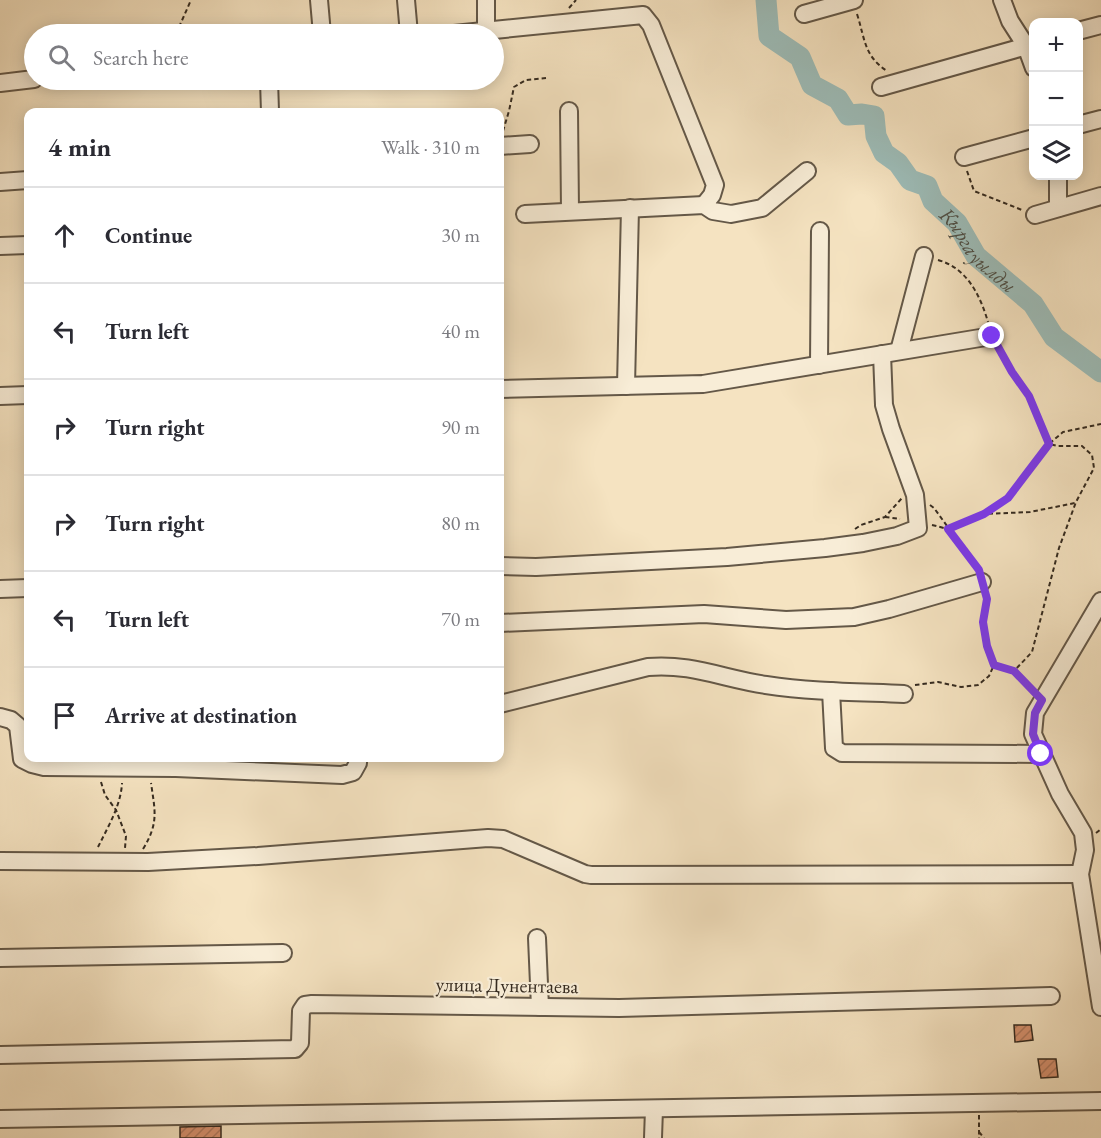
<!DOCTYPE html>
<html lang="en">
<head>
<meta charset="utf-8">
<style>
  :root { --surface:#fff; --page:#f2f2f3; --text:#2b2b33; --muted:#7c7c81; --line:#e1e1e2 }
  body { margin:0; font-family:"EB Garamond",serif; background:var(--page); color:var(--text) }
  .controls { position:absolute; right:18px; top:18px; display:grid; overflow:hidden; border-radius:12px; box-shadow:0 3px 15px #0003 }
  .controls button { width:54px; height:54px; display:grid; place-items:center; padding:0; border:0; border-bottom:2px solid var(--line); background:var(--surface); color:var(--text); font:30px sans-serif }
  .stop { position:absolute; width:18px; height:18px; margin:-14px; border:4px solid #7c3aed; border-radius:50%; background:#fff }
  .stop.end { background:#7c3aed; border-color:#fff; box-shadow:0 2px 6px #0008 }
  .list { margin:0; padding:0; list-style:none }
  h2 { display:flex; justify-content:space-between; align-items:center; height:78px; margin:0; padding:0 24px; font-size:26px }
  h2 small { font-size:20px; font-weight:400; color:var(--muted) }
  .list li { display:grid; grid-template-columns:39px 1fr auto; gap:18px; align-items:center; box-sizing:border-box; height:96px; padding:0 24px; border-top:2px solid var(--line) }
  .list b { display:block; font-size:22px; white-space:nowrap }
  .list em { font-size:20px; font-style:normal; color:var(--muted) }
  .icon { flex:none; width:33px; height:33px; fill:none; stroke:currentColor; stroke-width:2; stroke-linecap:round; stroke-linejoin:round }
  .map { position:relative; flex:none; width:1101px; height:1138px; overflow:hidden }
  .search { position:absolute; background:var(--surface); box-shadow:0 3px 15px #0003; left:24px; top:24px; width:480px; height:66px; display:flex; align-items:center; gap:15px; box-sizing:border-box; padding:0 21px; border-radius:33px; color:var(--muted); font-size:22px }
  .panel { position:absolute; background:var(--surface); box-shadow:0 3px 15px #0003; left:24px; top:108px; width:480px; height:654px; border-radius:12px }
  .map>svg:first-child { display:block }
</style>
</head>
<body>
<div class="map">
<svg width="1101" height="1138" viewBox="0 0 1101 1138">
  <defs>
    <pattern id="building-hatch" width="6" height="6" patternUnits="userSpaceOnUse" patternTransform="scale(1.5)"><rect width="6" height="6" fill="#d6916f"/><path d="M-1 1l2-2M0 6l6-6M5 7l2-2" fill="none" stroke="#ae775b"/></pattern>
  </defs>
  <rect width="100%" height="100%" fill="#f5e3c1"/>
  <filter id="stains"><feTurbulence type="fractalNoise" baseFrequency=".00333" numOctaves="4"/><feColorMatrix values="0 0 0 0 .2 0 0 0 0 .09 0 0 0 0 .02 0 0 0 .5 -.17"/></filter>
  <radialGradient id="worn" r=".72"><stop offset=".6" stop-color="#630" stop-opacity="0"/><stop offset="1" stop-color="#630" stop-opacity=".3"/></radialGradient>
  <g fill="none" stroke-linecap="round" stroke-linejoin="round">
    <!-- river -->
    <path stroke="#9dbdb9" stroke-width="21" id="s1" d="M766,0L769,36L800,57L812,85L838,99L848,115L862,114L874,116L876,136L884,153L898,163L910,180L927,186L933,201L957,223L976,256L1033,304L1054,337L1101,372"/>
  </g>
  <!-- building -->
  <g fill="url(#building-hatch)" stroke="#342a1f" stroke-width="1.5">
    <polygon points="1014,1025 1031,1025 1033,1040 1015,1042"/>
    <polygon points="1038,1059 1056,1059 1058,1077 1041,1078"/>
    <polygon points="221,1126 221,1138 180,1138 180,1127"/>
  </g>
  <g fill="none" stroke-linecap="round" stroke-linejoin="round">
    <!-- minor casing -->
    <g stroke="#645848" stroke-width="20">
      <g id="minor">
        <polyline points="319,0 322,34"/>
        <polyline points="406,0 409,34"/>
        <polyline points="486,0 486,31"/>
        <polyline points="1002,0 1010,21 1026,46 1034,68"/>
        <polyline points="804,14 854,0"/>
        <polyline points="1078,31 1101,25"/>
        <polyline points="454,34 643,15 651,25 715,185 712,195 704,205"/>
        <polyline points="269,80 270,112"/>
        <polyline points="0,83 34,79"/>
        <polyline points="881,87 1034,44"/>
        <polyline points="569,111 570,211"/>
        <polyline points="1078,125 1101,119"/>
        <polyline points="500,146 530,144"/>
        <polyline points="964,157 1034,138"/>
        <polyline points="0,182 28,180"/>
        <polyline points="1058,208 1058,176"/>
        <polyline points="525,214 704,205 713,211 731,214 762,208 807,171"/>
        <polyline points="1035,215 1101,196"/>
        <polyline points="0,246 28,245"/>
        <polyline points="899,351 924,256"/>
        <polyline points="819,365 820,231"/>
        <polyline points="626,386 630,208"/>
        <polyline points="500,389 703,384 992,336"/>
        <polyline points="0,396 28,395"/>
        <polyline points="500,566 536,567 727,557 825,548 863,543 897,536 918,528 915,495 891,429 884,405 882,354"/>
        <polyline points="0,589 28,588"/>
        <polyline points="1101,601 1035,713 1033,734 1060,794 1083,833 1085,850 1080,874 1101,1007"/>
        <polyline points="500,623 704,614 786,620 854,617 889,609 982,582"/>
        <polyline points="831,691 834,748 842,753 1041,754"/>
        <path d="M500,704L648,667C690,663 725,679 766,685C812,692 858,692 904,694"/>
        <polyline points="0,717 11,720 18,726 22,759 32,764 44,767 176,768 342,775 353,772 358,763 358,758"/>
        <polyline points="0,861 148,862 258,856 488,838 503,839 585,874 591,875 1080,874"/>
        <polyline points="537,938 540,1007"/>
        <polyline points="0,958 283,953"/>
        <polyline points="0,1055 295,1049 300,1043 301,1011 305,1005 312,1004 619,1008 1051,996"/>
        <polyline points="0,1119 1101,1101"/>
        <polyline points="653,1138 654,1109"/>
      </g>
    </g>
    <!-- path -->
    <g stroke="#342a1f" stroke-width="2" stroke-dasharray="4.5 3" stroke-linecap="butt">
      <polyline points="569,8 576,0"/>
      <path d="M857,14C865,39 864,56 887,71"/>
      <polyline points="176,34 191,0"/>
      <polyline points="503,131 509,111 514,87 526,80 546,78"/>
      <polyline points="967,171 974,191 1022,210"/>
      <path d="M938,260C967,268 980,295 988,322"/>
      <polyline points="998,347 1012,373 1029,396 1049,444 1058,446 1082,446 1092,455 1094,468 1076,502 1059,548 1032,652 1014,671"/>
      <polyline points="930,505 934,508 979,570"/>
      <polyline points="984,514 1008,498 1049,444 1063,432 1101,424"/>
      <polyline points="885,517 900,519"/>
      <polyline points="932,525 948,529 984,514 1030,512 1075,503"/>
      <polyline points="855,529 861,525 885,517 902,498"/>
      <polyline points="994,665 1014,671 1032,690"/>
      <polyline points="915,685 938,682 961,687 978,685 989,676 994,665 987,646 983,622 987,599 986,595"/>
      <polyline points="101,782 105,795 116,810 126,836 125,848"/>
      <polyline points="1096,833 1101,829"/>
      <path d="M98,847C108,827 121,805 122,783"/>
      <path d="M143,849C159,823 155,811 151,783"/>
      <polyline points="979,1115 979,1138"/>
      <polyline points="979,1132 984,1138"/>
    </g>
    <!-- minor -->
    <use href="#minor" stroke="#f8edd7" stroke-width="16"/>
  </g>
  <g fill="none" stroke-linecap="round" stroke-linejoin="round">
    <!-- route -->
    <polyline stroke="#7c3aed" stroke-width="8" points="992,336 1012,372 1029,396 1049,444 1008,498 984,514 948,529 979,570 987,599 983,622 987,646 994,665 1014,671 1042,700 1035,713 1033,734 1041,754"/>
  </g>
  <g text-anchor="middle" dominant-baseline="central" stroke-width="4.5" stroke-linejoin="round" paint-order="stroke">
    <!-- street labels -->
    <g font-size="20" fill="#342a1f" stroke="#f8edd7">
      <text transform="translate(507 985) rotate(1)">улица Дунентаева</text>
    </g>
    <!-- water labels -->
    <g font-size="21" font-style="italic" fill="#4e4f46" stroke="#f8edd7">
      <text stroke="none"><textPath href="#s1" startOffset="357">Кыргауылды</textPath></text>
    </g>
  </g>
  <rect width="100%" height="100%" filter="url(#stains)"/>
  <rect width="100%" height="100%" fill="url(#worn)"/>
</svg>
<div class="controls">
<button>+</button>
<button>−</button>
<button><svg class="icon" aria-label="layers" viewBox="0 0 24 24"><path d="M12 4l9 5-9 5-9-5zM3 14l9 5 9-5"/></svg></button>
</div>
<div class="stop" style="left:1041px;top:754px"></div>
<div class="stop end" style="left:992px;top:336px"></div>
<div class="search"><svg class="icon" aria-label="search" viewBox="0 0 24 24"><circle cx="10" cy="10" r="6"/><path d="M15 15l6 6"/></svg>Search here</div>
<section class="panel">
<h2>4 min<small>Walk · 310 m</small></h2>
<ul class="list">
<li><svg class="icon" aria-label="ahead" viewBox="0 0 24 24"><path d="M12 20V5M6 11l6-6 6 6"/></svg><div><b>Continue</b></div><em>30 m</em></li>
<li><svg class="icon" aria-label="left" viewBox="0 0 24 24"><path d="M17 20v-9H6M10 6l-5 5 5 5"/></svg><div><b>Turn left</b></div><em>40 m</em></li>
<li><svg class="icon" aria-label="right" viewBox="0 0 24 24"><path d="M7 20v-9h11M14 6l5 5-5 5"/></svg><div><b>Turn right</b></div><em>90 m</em></li>
<li><svg class="icon" aria-label="right" viewBox="0 0 24 24"><path d="M7 20v-9h11M14 6l5 5-5 5"/></svg><div><b>Turn right</b></div><em>80 m</em></li>
<li><svg class="icon" aria-label="left" viewBox="0 0 24 24"><path d="M17 20v-9H6M10 6l-5 5 5 5"/></svg><div><b>Turn left</b></div><em>70 m</em></li>
<li><svg class="icon" aria-label="arrive" viewBox="0 0 24 24"><path d="M6 21V4h12l-3 4 3 4H6"/></svg><div><b>Arrive at destination</b></div></li>
</ul>
</section>
</div>
</body>
</html>
